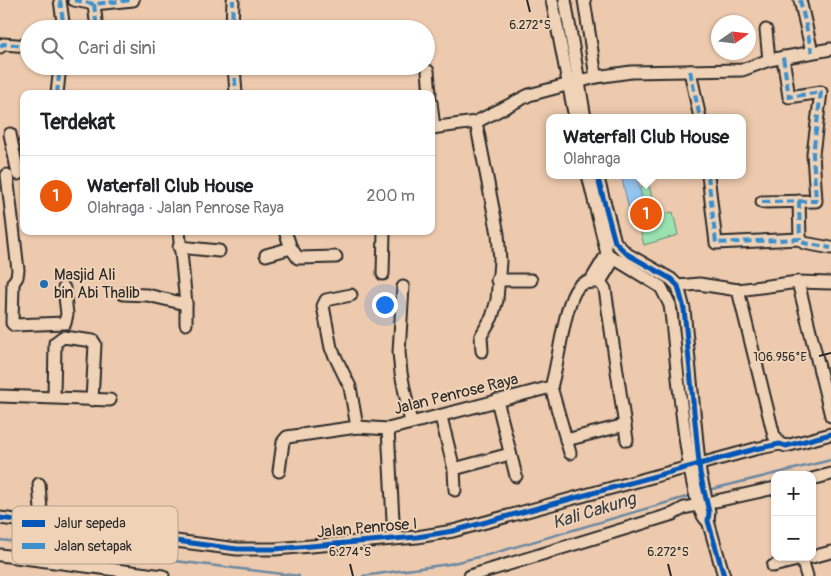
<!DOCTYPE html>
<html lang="id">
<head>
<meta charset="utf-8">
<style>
  :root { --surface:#fff; --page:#f2f2f2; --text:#202124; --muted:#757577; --line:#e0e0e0; --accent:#ea580c }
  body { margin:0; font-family:Pangolin,sans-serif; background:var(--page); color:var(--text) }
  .controls { position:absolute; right:15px; bottom:15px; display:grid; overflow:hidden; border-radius:10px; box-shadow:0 1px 4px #0004 }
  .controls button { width:45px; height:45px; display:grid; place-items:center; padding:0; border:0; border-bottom:1px solid var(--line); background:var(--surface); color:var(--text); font:25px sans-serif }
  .compass { position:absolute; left:711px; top:15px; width:45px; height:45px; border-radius:50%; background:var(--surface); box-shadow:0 1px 4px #0004; rotate:76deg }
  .you { position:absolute; left:384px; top:304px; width:18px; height:18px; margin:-12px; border:4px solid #fff; border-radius:50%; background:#1a73e8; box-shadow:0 0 0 8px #1a73e833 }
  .badge { display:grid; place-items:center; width:32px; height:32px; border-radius:50%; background:var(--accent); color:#fff; font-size:16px; font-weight:700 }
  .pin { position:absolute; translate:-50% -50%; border:2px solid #fff; box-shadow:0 1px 5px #0006 }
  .popup { position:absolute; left:546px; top:114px; width:200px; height:65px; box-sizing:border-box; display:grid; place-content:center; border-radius:10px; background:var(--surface); filter:drop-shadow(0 1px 4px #0005); font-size:16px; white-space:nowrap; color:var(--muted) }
  .popup b { font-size:19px; color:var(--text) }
  .popup::after { content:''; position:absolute; left:50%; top:100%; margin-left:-10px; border:10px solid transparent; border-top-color:var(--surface) }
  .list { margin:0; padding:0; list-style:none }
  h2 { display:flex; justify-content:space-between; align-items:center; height:65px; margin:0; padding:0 20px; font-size:21px }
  h2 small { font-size:16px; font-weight:400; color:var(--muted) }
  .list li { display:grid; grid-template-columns:32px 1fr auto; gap:15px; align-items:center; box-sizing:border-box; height:80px; padding:0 20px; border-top:1px solid var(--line) }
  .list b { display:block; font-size:19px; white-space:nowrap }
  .list p { margin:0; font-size:16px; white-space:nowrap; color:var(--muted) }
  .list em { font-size:16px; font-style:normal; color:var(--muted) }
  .icon { flex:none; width:28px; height:28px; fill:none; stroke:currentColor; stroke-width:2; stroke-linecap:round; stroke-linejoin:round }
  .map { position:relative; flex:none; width:831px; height:576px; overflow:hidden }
  .search { position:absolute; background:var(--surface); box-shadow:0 1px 4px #0004; left:20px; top:20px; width:415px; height:55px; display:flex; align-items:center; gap:12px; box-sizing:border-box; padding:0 18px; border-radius:28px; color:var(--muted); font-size:19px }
  .panel { position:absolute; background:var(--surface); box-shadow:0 1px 4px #0004; left:20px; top:90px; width:415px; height:145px; border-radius:10px }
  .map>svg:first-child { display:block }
</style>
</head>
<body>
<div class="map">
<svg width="831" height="576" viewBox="0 0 831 576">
  <rect width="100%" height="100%" fill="#edcaad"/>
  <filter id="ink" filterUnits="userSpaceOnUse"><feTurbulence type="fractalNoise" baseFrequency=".02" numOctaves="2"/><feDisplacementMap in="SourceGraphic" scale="10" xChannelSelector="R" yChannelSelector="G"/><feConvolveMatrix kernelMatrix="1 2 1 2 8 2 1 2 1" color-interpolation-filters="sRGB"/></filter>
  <g filter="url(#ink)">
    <!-- green -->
    <polygon fill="#9ae3b1" stroke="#62876e" points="649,185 656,216 673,212 678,235 644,245 630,190"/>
    <!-- water -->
    <polygon fill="#95c6f1" stroke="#6b88a2" points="621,175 636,175 644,205 629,209"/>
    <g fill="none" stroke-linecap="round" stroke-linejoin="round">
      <!-- stream -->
      <g stroke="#6b88a2" stroke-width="2.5">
        <polyline points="708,490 831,460"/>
        <polyline points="0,540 299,576"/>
        <polyline points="363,576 449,564 491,554 693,495"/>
      </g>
      <!-- street casing -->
      <g stroke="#2b2b2b" stroke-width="15">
        <g id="street">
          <polyline points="60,0 64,29"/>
          <polyline points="74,0 94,4 133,0"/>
          <polyline points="552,0 575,118"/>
          <polyline points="565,0 585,118"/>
          <polyline points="584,0 596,77"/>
          <polyline points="800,0 812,52"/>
          <polyline points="94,4 97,29"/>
          <polyline points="232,29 233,0"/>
          <polyline points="766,30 769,60"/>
          <polyline points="0,47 3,44 29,46"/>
          <polyline points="234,66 236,94"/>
          <polyline points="428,71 430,94"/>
          <polyline points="690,71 700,118"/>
          <polyline points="57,94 60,66"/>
          <polyline points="431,102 434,128"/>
          <polyline points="476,122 498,234 500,261 497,300 492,317 481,336 482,351"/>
          <polyline points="431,128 476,122 529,95 596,77 631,72 742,70 769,60 831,49"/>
          <polyline points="10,134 18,174"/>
          <polyline points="7,175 18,270 17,277 13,283 12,323 14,325 65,323 67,314 64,288"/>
          <path d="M588,175L607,254L661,287L670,305C675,336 687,513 708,521"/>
          <polyline points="597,175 615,242 627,254 671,279 678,286 684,309 700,473 709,512 708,521 724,576"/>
          <polyline points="708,175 716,243 800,239 804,243 831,248"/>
          <polyline points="799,201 800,239"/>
          <polyline points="762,202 816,201 813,154 821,92 789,97 783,57"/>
          <polyline points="179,231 186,304 186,324"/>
          <polyline points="285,231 291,248 298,258 336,257"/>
          <polyline points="179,247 219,251"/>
          <polyline points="266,255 291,248"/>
          <polyline points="383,274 384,231"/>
          <polyline points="497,280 531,280"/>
          <polyline points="590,282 607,254"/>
          <polyline points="600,282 605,289 627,440"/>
          <polyline points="600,282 614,259"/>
          <polyline points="798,282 831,416"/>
          <polyline points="678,286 699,284 738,290 798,282 831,283"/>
          <polyline points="403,287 399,352 401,373 411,423"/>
          <polyline points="738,290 774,436 780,444"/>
          <polyline points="123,294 147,295 186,304"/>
          <polyline points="351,295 326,300 323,306 331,348 350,387 357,427"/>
          <polyline points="551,387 570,453"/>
          <polyline points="0,396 110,400"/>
          <polyline points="54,397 55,343 63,337 93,341 95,344 92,400"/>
          <polyline points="497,400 516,476"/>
          <polyline points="441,417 454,469 455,490"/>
          <polyline points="388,429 394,538"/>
          <polyline points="566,440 625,425"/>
          <polyline points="454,469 510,454"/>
          <path d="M279,471L283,442L287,437L357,427L388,429L551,387C559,362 564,303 578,287C584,281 592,282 600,282"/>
          <polyline points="812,479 831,474"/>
          <polyline points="39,484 42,523"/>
          <polyline points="0,518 237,549 275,549 417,537 453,531 755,449 780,444 786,446 831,434"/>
          <polyline points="0,555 163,576"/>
          <polyline points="812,557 831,552"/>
          <polyline points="802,559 807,576"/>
          <polyline points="773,566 810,557"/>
          <polyline points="470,576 673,514 684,508 775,488"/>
        </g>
      </g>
      <!-- street -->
      <use href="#street" stroke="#f0d3b7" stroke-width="11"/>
      <!-- quiet -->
      <g stroke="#3b90cd" stroke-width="4" stroke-dasharray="8 4" stroke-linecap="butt">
        <polyline points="60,0 64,29"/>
        <polyline points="74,0 94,4 133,0"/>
        <polyline points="800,0 812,52"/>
        <polyline points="94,4 97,29"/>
        <polyline points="232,29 233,0"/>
        <polyline points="0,47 3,44 29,46"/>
        <polyline points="234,66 236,94"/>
        <polyline points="690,71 700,118"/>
        <polyline points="57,94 60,66"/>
        <polyline points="708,175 716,243 800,239 804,243 831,248"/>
        <polyline points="799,201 800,239"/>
        <polyline points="762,202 816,201 813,154 821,92 789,97 783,57"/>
      </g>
      <!-- cycleway casing -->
      <g stroke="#f0d3b7" stroke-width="8">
        <g id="cycleway">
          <polyline points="597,175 615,242 627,254 671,279 678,286 684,309 700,473 709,512 708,521 724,576"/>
          <polyline points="0,518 237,549 275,549 417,537 453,531 755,449 780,444 786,446 831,434"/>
        </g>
      </g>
      <!-- cycleway -->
      <use href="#cycleway" stroke="#0057b8" stroke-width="5"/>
    </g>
  </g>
  <!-- ticks -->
  <path fill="none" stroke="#2b2b2b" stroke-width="2" d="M527,0L530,12M819,356L831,353M350,564L353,576M668,564L671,576"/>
  <!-- markers -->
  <circle fill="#1f6fb2" stroke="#f0d3b7" stroke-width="2" cx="44" cy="284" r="5"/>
  <g text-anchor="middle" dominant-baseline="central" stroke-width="4" stroke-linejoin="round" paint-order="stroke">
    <!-- poi labels -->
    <g font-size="16" fill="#2b2b2b" stroke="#f0d3b7" text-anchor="start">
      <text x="54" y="275">Masjid Ali<tspan x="54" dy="18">bin Abi Thalib</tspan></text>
    </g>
    <!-- street labels -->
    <g font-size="16" fill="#2b2b2b" stroke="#f0d3b7">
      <text transform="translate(456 394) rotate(-14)">Jalan Penrose Raya</text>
      <text transform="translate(367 528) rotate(-5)">Jalan Penrose I</text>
    </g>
    <!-- water labels -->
    <g font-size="18" font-style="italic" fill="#3b4249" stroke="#f0d3b7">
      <text transform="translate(594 511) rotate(-17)">Kali Cakung</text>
    </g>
  </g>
  <!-- legend -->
  <rect x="12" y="506" width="166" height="58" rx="8" fill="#f0d3b7" stroke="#b5a18d" stroke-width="1"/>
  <rect x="22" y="520" width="23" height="7" fill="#0057b8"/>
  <rect x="22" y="543" width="23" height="6" fill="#3b90cd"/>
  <g font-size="14" fill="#2b2b2b">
    <text x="54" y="528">Jalur sepeda</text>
    <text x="54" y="551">Jalan setapak</text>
  </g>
  <g font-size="12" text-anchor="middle" fill="#2b2b2b" stroke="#f0d3b7" stroke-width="4" stroke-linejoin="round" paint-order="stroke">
    <text x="530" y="29">6.272°S</text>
    <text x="780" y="361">106.956°E</text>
    <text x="350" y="556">6.274°S</text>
    <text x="668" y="556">6.272°S</text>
  </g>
</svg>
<div class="controls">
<button>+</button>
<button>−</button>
</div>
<svg class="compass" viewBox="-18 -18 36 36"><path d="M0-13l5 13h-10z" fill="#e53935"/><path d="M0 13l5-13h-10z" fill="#757577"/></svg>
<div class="you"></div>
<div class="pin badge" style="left:646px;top:214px">1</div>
<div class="popup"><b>Waterfall Club House</b>Olahraga</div>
<div class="search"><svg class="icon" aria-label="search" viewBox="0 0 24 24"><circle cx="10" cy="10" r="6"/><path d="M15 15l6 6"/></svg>Cari di sini</div>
<section class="panel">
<h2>Terdekat<small></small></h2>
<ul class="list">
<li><span class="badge">1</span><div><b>Waterfall Club House</b><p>Olahraga · Jalan Penrose Raya</p></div><em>200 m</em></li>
</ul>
</section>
</div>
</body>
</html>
